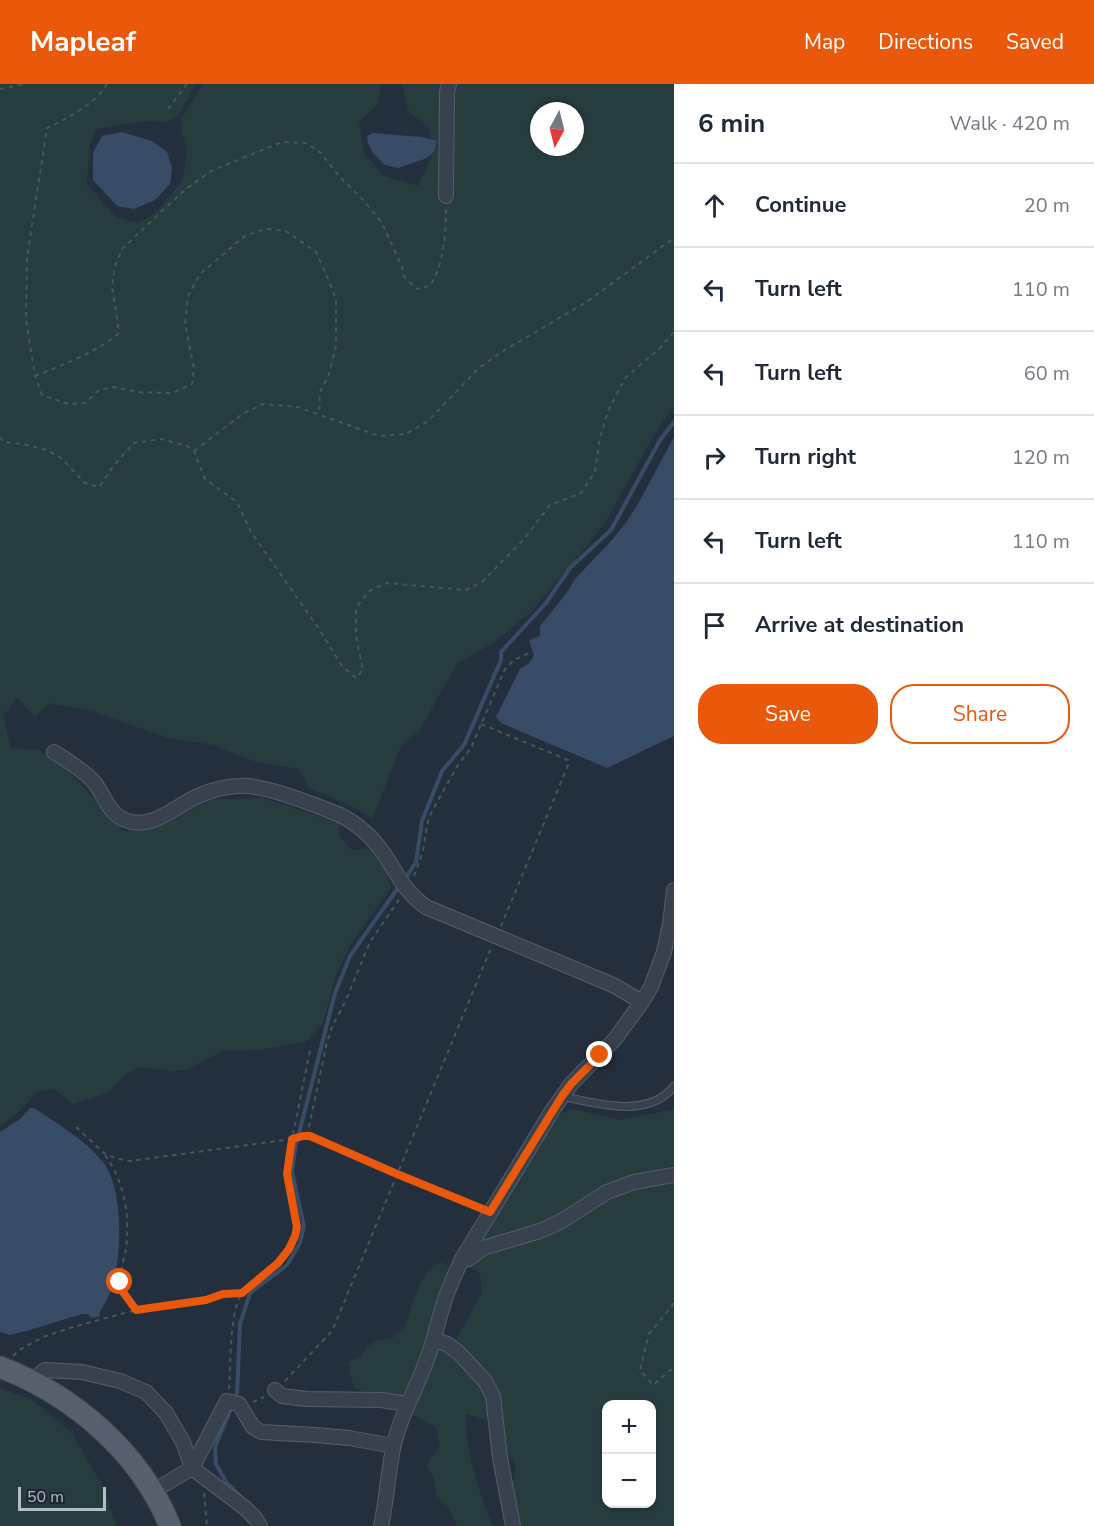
<!DOCTYPE html>
<html lang="en">
<head>
<meta charset="utf-8">
<style>
  :root { --surface:#fff; --page:#f6f6f7; --text:#1f2937; --muted:#747a83; --line:#e0e1e3; --accent:#ea580c }
  body { margin:0; font-family:"Nunito Sans",sans-serif; background:var(--page); color:var(--text) }
  .controls { position:absolute; right:18px; bottom:18px; display:grid; overflow:hidden; border-radius:12px; box-shadow:0 2px 4px #0004 }
  .controls button { width:54px; height:54px; display:grid; place-items:center; padding:0; border:0; border-bottom:2px solid var(--line); background:var(--surface); color:var(--text); font:30px sans-serif }
  .compass { position:absolute; left:530px; top:18px; width:54px; height:54px; border-radius:50%; background:var(--surface); box-shadow:0 2px 4px #0004; rotate:187deg }
  .scale { position:absolute; left:18px; bottom:15px; width:88px; box-sizing:border-box; padding-left:6px; border:3px solid #b4bcc9; border-top:0; font-size:16px; line-height:21px; white-space:nowrap; color:#b4bcc9; -webkit-text-stroke:4px #1d2633; paint-order:stroke }
  .stop { position:absolute; width:18px; height:18px; margin:-14px; border:4px solid #ea580c; border-radius:50%; background:#fff }
  .stop.end { background:#ea580c; border-color:#fff; box-shadow:0 2px 6px #0008 }
  .list { margin:0; padding:0; list-style:none }
  h2 { display:flex; justify-content:space-between; align-items:center; height:78px; margin:0; padding:0 24px; font-size:26px }
  h2 small { font-size:20px; font-weight:400; color:var(--muted) }
  .list li { display:grid; grid-template-columns:39px 1fr auto; gap:18px; align-items:center; box-sizing:border-box; height:84px; padding:0 24px; border-top:2px solid var(--line) }
  .list b { display:block; font-size:22px; white-space:nowrap }
  .list em { font-size:20px; font-style:normal; color:var(--muted) }
  .actions { display:flex; gap:12px; padding:18px 24px }
  .actions a { flex:1; padding:14px 0; border:2px solid var(--accent); border-radius:24px; text-align:center; font-size:21px; color:var(--accent) }
  .actions .main { background:var(--accent); color:#fff }
  .icon { flex:none; width:33px; height:33px; fill:none; stroke:currentColor; stroke-width:2; stroke-linecap:round; stroke-linejoin:round }
  .map { position:relative; flex:none; width:674px; height:1442px; overflow:hidden }
  header { display:flex; align-items:center; gap:36px; box-sizing:border-box; height:84px; padding:0 30px; background:var(--accent); color:#fff }
  header strong { font-size:28px }
  nav { display:flex; gap:33px; margin-inline-start:auto; font-size:21px }
  main { display:flex }
  aside { flex:1; background:var(--surface) }
  .map>svg:first-child { display:block }
</style>
</head>
<body>
<header>
<strong>Mapleaf</strong>
<nav><a>Map</a><a>Directions</a><a>Saved</a></nav>
</header>
<main>
<div class="map">
<svg width="674" height="1442" viewBox="0 0 674 1442">
  <rect width="100%" height="100%" fill="#242f3e"/>
  <!-- green -->
  <g fill="#263c3f" fill-rule="evenodd">
    <path d="M0,0H196L179,31L166,38L146,37L97,45L90,61L87,100L116,133L139,139L157,127L183,96L187,66L182,47L181,34L203,0H381L378,20L359,38L364,69L384,92L418,102L434,67L428,43L408,27L402,0H674V321L652,355L604,441L533,526L493,559L457,580L419,647L401,662L372,735L353,723L308,704L299,685L253,677L214,661L167,654L95,628L49,619L35,633L17,614L3,632L11,664L39,666L69,688L123,747L152,745L213,715L263,714L340,739L339,751L352,766L371,765L387,788L391,804L351,860L336,891L323,939L306,958L259,966L222,967L189,985L174,987L138,983L126,990L109,1008L73,1020L54,1005L38,1008L15,1031L0,1042ZM539,27H575V63H539Z"/>
    <path d="M573,1025L619,1036L671,1026L674,1025V1442H521L513,1401L516,1380L505,1368L501,1340L466,1330C465,1368 479,1407 493,1442H457L449,1424L436,1412L434,1394L426,1382L440,1361L437,1344L412,1330L381,1320L373,1312L354,1304L348,1278L358,1274L369,1262L375,1257L394,1253L405,1242L415,1211L426,1189L440,1178L449,1182L437,1215L434,1241L441,1252L456,1256L482,1208L480,1189L467,1182L482,1153L554,1032ZM606,1320H652V1420H606Z"/>
    <polygon points="0,1305 30,1314 72,1349 104,1404 116,1442 0,1442"/>
  </g>
  <!-- water -->
  <g fill="#394c67">
    <polygon points="122,48 152,57 167,68 172,84 170,100 155,116 134,125 117,122 93,96 93,69 102,52"/>
    <polygon points="373,49 422,53 437,57 434,68 427,74 398,84 385,81 373,69 368,59 367,52"/>
    <polygon points="674,353 674,652 607,684 501,639 496,633 520,585 529,579 534,572 529,556 540,552 540,542 566,510 575,495 611,457 625,440 638,420"/>
    <path d="M30,1024H34C58,1040 84,1055 103,1078C124,1105 122,1172 112,1204C109,1212 104,1221 100,1228L99,1233L91,1234L88,1230H82L30,1246L10,1251L0,1248V1048L20,1035Z"/>
  </g>
  <g fill="none" stroke-linecap="round" stroke-linejoin="round">
    <!-- stream -->
    <g stroke="#394c67" stroke-width="4">
      <polyline points="405,795 416,778 422,737 442,687 464,661 501,576 501,568 546,519 570,484 611,446 660,356 674,338"/>
      <polyline points="242,1414 226,1398 216,1380 215,1363 237,1310 240,1240 250,1209 287,1181 300,1159 304,1142 292,1088 295,1065 335,909 350,872 400,801"/>
    </g>
    <!-- lane casing -->
    <g stroke="#565f6c" stroke-width="9">
      <path id="lane" d="M562,1012C596,1020 649,1035 674,1002"/>
    </g>
    <!-- street casing -->
    <g stroke="#565f6c" stroke-width="16">
      <g id="street">
        <polyline points="446,112 447,8 449,0"/>
        <path d="M54,668C68,677 83,686 94,698C104,711 109,730 125,736C151,747 174,723 196,713C209,707 226,702 240,702C262,700 318,722 340,731C358,740 373,754 384,770C399,792 403,806 426,823L613,901L642,918"/>
        <polyline points="462,1175 468,1175 483,1164 540,1147 560,1138 607,1108 634,1098 674,1091"/>
        <polyline points="434,1256 447,1260 458,1268 485,1297 493,1312 500,1374 513,1442"/>
        <polyline points="35,1298 40,1290 45,1286 82,1288 120,1297 146,1308 166,1329 183,1358 192,1384 245,1424 255,1434 260,1442"/>
        <polyline points="275,1306 282,1312 307,1315 381,1316 408,1320"/>
        <polyline points="152,1408 192,1384 227,1317 239,1320 253,1343 261,1348 315,1351 349,1354 393,1362"/>
        <path d="M381,1442C387,1415 388,1387 394,1360C401,1330 417,1304 427,1275C434,1258 437,1240 443,1222C447,1206 455,1191 462,1175L552,1027L571,1000L615,955L642,918L651,903L664,868L670,840L674,806"/>
      </g>
    </g>
    <!-- primary casing -->
    <g stroke="#414a57" stroke-width="23">
      <path id="primary" d="M0,1283C73,1311 140,1368 170,1442"/>
    </g>
    <!-- path -->
    <g stroke="#44595c" stroke-width="2" stroke-dasharray="4.5 4.5" stroke-linecap="butt">
      <path d="M107,0C97,19 66,35 47,44L27,174L26,236L35,292L42,311L69,320L85,319L99,306L114,303L138,308L172,309L192,300L194,284L185,240L188,212L200,190L246,151L267,145L286,147L316,168L327,192L336,215V262L329,290L320,308L319,330"/>
      <polyline points="0,5 25,0"/>
      <polyline points="168,25 187,0"/>
      <path d="M35,292C62,281 95,269 118,250V241L112,203L115,182L122,165L161,128L186,105L211,87L282,58L306,59L321,69L339,92L364,117L382,139L402,183L405,194L417,205L430,202C444,180 446,149 446,123"/>
      <polyline points="0,353 4,358 23,360 47,366 61,374 85,399 99,403 115,380 134,359 161,355 187,362 194,367 205,395 237,418 251,448 319,545 342,582 356,594 363,586 356,552 356,524 369,507 387,499 466,506 482,498 524,455 550,421 581,409 595,388 600,353 609,325 625,294 659,265 674,248"/>
      <polyline points="194,367 244,329 263,320 298,323 379,352 406,350 428,337 479,284 503,267 585,219 674,154"/>
      <polyline points="481,640 568,676 569,679 501,842"/>
      <polyline points="414,792 423,767 427,741 432,727 458,681 471,664 505,585 514,576 529,569"/>
      <polyline points="76,1043 104,1069 115,1074 130,1077 292,1055 303,1051 310,1052 397,1090 480,1124"/>
      <polyline points="307,1052 327,958 332,943 346,916 370,858 400,814"/>
      <path d="M105,1071C125,1098 130,1132 126,1165C124,1175 120,1187 120,1197C121,1208 130,1218 136,1226"/>
      <polyline points="674,1219 649,1250 640,1286 653,1301 674,1283"/>
      <polyline points="13,1272 21,1265 43,1253 73,1243 136,1226 205,1216 223,1210 242,1209"/>
      <polyline points="285,1297 329,1250 333,1245 491,864"/>
      <path d="M229,1305C231,1281 229,1229 242,1209C246,1204 253,1198 259,1194C276,1180 292,1166 297,1143L287,1090L288,1081L292,1055L311,962"/>
      <polyline points="253,1318 264,1313"/>
      <polyline points="204,1409 207,1442"/>
    </g>
    <!-- lane -->
    <use href="#lane" stroke="#38414e" stroke-width="7"/>
    <!-- street -->
    <use href="#street" stroke="#38414e" stroke-width="14"/>
    <!-- primary -->
    <use href="#primary" stroke="#56606e" stroke-width="21"/>
  </g>
  <g fill="none" stroke-linecap="round" stroke-linejoin="round">
    <!-- route -->
    <polyline stroke="#ea580c" stroke-width="8" points="120,1198 123,1208 136,1226 206,1216 223,1210 242,1209 278,1179 289,1165 295,1152 297,1143 287,1090 292,1055 303,1052 310,1052 397,1090 490,1128 562,1012 571,1000 600,971"/>
  </g>
</svg>
<div class="controls">
<button>+</button>
<button>−</button>
</div>
<svg class="compass" viewBox="-18 -18 36 36"><path d="M0-13l5 13h-10z" fill="#e53935"/><path d="M0 13l5-13h-10z" fill="#747a83"/></svg>
<div class="scale">50 m</div>
<div class="stop" style="left:120px;top:1198px"></div>
<div class="stop end" style="left:600px;top:971px"></div>
</div>
<aside>
<h2>6 min<small>Walk · 420 m</small></h2>
<ul class="list">
<li><svg class="icon" aria-label="ahead" viewBox="0 0 24 24"><path d="M12 20V5M6 11l6-6 6 6"/></svg><div><b>Continue</b></div><em>20 m</em></li>
<li><svg class="icon" aria-label="left" viewBox="0 0 24 24"><path d="M17 20v-9H6M10 6l-5 5 5 5"/></svg><div><b>Turn left</b></div><em>110 m</em></li>
<li><svg class="icon" aria-label="left" viewBox="0 0 24 24"><path d="M17 20v-9H6M10 6l-5 5 5 5"/></svg><div><b>Turn left</b></div><em>60 m</em></li>
<li><svg class="icon" aria-label="right" viewBox="0 0 24 24"><path d="M7 20v-9h11M14 6l5 5-5 5"/></svg><div><b>Turn right</b></div><em>120 m</em></li>
<li><svg class="icon" aria-label="left" viewBox="0 0 24 24"><path d="M17 20v-9H6M10 6l-5 5 5 5"/></svg><div><b>Turn left</b></div><em>110 m</em></li>
<li><svg class="icon" aria-label="arrive" viewBox="0 0 24 24"><path d="M6 21V4h12l-3 4 3 4H6"/></svg><div><b>Arrive at destination</b></div></li>
</ul>
<div class="actions"><a class="main">Save</a><a>Share</a></div>
</aside>
</main>
</body>
</html>
